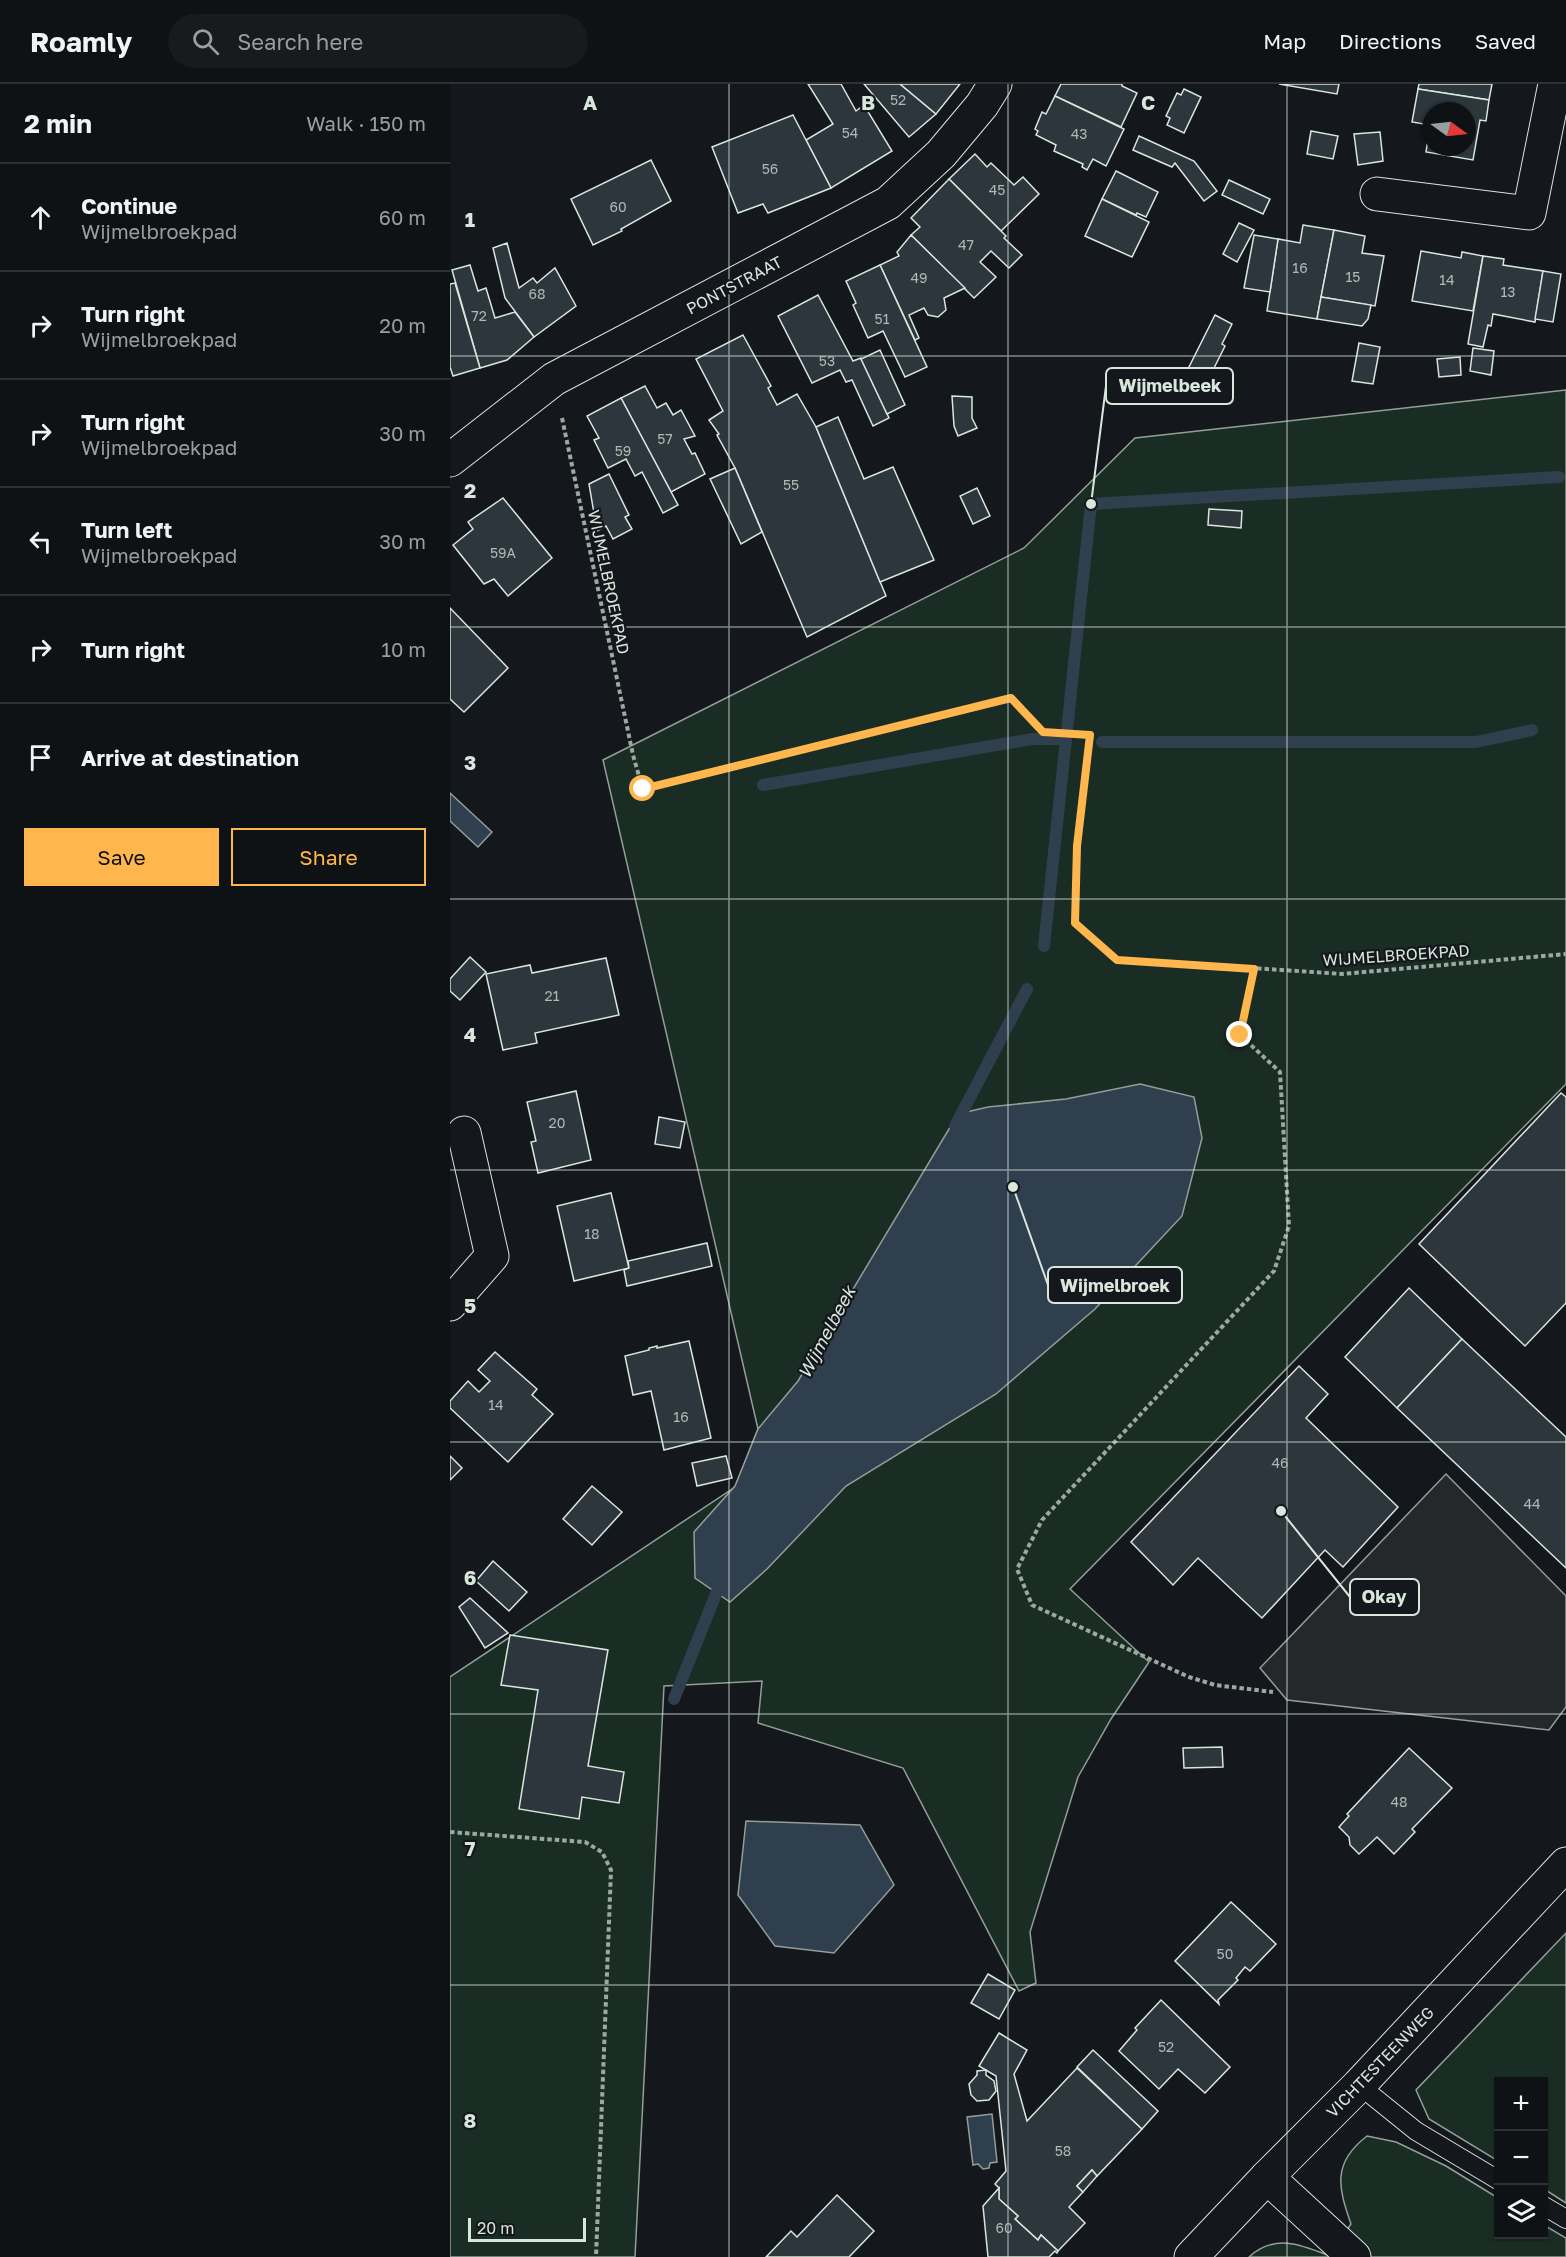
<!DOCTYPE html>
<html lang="en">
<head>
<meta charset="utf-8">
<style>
  :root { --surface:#0f1215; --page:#181b1e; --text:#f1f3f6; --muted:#9b9ea0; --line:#2f3234; --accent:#ffb74d }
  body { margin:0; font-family:"Golos Text",sans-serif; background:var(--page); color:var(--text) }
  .controls { position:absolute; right:18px; bottom:18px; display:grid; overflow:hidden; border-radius:0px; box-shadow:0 2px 4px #0004 }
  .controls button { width:54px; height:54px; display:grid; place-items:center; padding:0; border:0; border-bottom:2px solid var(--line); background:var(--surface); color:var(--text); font:30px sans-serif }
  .compass { position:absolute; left:972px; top:18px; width:54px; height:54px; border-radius:50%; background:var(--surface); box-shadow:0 2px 4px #0004; rotate:105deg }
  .scale { position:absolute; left:18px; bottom:15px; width:118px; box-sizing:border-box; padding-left:6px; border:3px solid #d8e6dc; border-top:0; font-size:16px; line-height:21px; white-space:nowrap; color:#d8e6dc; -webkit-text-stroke:4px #14181c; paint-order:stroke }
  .stop { position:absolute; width:18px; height:18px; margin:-14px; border:4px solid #ffb74d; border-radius:50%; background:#fff }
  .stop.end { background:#ffb74d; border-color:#fff; box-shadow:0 2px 6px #0008 }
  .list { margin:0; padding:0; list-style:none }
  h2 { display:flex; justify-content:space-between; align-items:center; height:78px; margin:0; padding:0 24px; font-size:26px }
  h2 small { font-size:20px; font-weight:400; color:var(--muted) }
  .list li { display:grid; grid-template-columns:39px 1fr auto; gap:18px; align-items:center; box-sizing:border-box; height:108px; padding:0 24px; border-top:2px solid var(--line) }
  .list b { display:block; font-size:22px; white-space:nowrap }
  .list p { margin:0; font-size:20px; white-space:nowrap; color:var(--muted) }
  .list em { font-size:20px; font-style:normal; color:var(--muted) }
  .actions { display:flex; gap:12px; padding:18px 24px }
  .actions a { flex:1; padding:14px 0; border:2px solid var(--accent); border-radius:0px; text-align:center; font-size:21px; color:var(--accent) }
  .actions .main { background:var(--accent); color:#111 }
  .icon { flex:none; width:33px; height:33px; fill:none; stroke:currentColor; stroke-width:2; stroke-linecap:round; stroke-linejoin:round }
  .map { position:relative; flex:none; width:1116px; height:2173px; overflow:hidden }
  header { display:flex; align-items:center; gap:36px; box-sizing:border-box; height:84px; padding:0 30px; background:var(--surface); border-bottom:2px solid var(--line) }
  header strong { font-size:28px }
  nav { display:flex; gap:33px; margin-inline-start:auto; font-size:21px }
  .search { width:420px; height:54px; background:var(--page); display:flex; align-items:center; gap:15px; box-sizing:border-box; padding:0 21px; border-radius:33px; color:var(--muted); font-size:22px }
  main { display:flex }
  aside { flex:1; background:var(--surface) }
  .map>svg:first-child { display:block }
</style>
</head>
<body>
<header>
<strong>Roamly</strong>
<div class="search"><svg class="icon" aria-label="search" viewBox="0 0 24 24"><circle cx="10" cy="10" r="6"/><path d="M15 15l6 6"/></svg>Search here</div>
<nav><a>Map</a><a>Directions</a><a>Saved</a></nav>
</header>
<main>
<aside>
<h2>2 min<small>Walk · 150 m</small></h2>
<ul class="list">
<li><svg class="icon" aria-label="ahead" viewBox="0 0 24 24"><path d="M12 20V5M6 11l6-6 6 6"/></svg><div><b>Continue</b><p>Wijmelbroekpad</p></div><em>60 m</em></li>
<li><svg class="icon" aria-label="right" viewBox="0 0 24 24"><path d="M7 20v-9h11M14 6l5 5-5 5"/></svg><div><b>Turn right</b><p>Wijmelbroekpad</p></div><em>20 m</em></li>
<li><svg class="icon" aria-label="right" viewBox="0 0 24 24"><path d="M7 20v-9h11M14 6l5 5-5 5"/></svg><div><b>Turn right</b><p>Wijmelbroekpad</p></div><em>30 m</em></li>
<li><svg class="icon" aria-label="left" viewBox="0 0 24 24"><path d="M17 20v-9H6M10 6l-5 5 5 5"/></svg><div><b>Turn left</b><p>Wijmelbroekpad</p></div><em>30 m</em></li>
<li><svg class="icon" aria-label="right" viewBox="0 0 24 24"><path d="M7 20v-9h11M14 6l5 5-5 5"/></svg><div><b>Turn right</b></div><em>10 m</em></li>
<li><svg class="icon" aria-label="arrive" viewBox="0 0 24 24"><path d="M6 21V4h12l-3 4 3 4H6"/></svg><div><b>Arrive at destination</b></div></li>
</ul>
<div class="actions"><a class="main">Save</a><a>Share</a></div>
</aside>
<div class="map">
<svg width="1116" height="2173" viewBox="0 0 1116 2173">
  <rect width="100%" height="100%" fill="#14181c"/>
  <!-- green -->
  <g fill="#1a2d24" stroke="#939e99" stroke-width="1.5">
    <polygon points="1116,306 1116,1000 620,1505 699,1578 661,1635 628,1693 580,1848 586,1899 569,1907 453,1684 308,1639 312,1597 214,1602 185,2173 0,2173 0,1593 285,1403 308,1345 153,676 574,464 685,354"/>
    <polygon points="1116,1849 1116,2119 1094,2105 1094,1998 1048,1998 1048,2077 979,2035 966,2006"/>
    <path d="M917,2052L946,2058L996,2082L1048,2114V2150H1094V2141L1116,2154V2173H799C825,2149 852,2161 880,2172L901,2140C888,2103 882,2079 917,2052Z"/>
  </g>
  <!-- parking -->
  <polygon fill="#24282b" stroke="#939e99" stroke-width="1.5" points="996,1390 1116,1512 1116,1623 1099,1646 837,1616 810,1584"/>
  <!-- water -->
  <g fill="#2f3f4d" stroke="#939e99" stroke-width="1.5">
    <polygon points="0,709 42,748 28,763 0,737"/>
    <polygon points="690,1000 744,1013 752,1054 732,1132 645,1225 546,1310 396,1402 317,1485 280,1518 245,1494 244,1448 285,1402 308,1345 348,1297 508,1030 538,1023 616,1015"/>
    <polygon points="296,1737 410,1741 444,1801 384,1869 325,1862 288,1811"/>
    <polygon points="542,2030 547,2078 540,2079 539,2084 533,2085 528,2080 523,2081 517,2033"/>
  </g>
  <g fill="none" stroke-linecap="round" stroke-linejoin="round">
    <!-- stream -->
    <g stroke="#2f3f4d" stroke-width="12">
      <polyline points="652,658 1026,658 1082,646"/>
      <polyline points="313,701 582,655 607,655"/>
      <polyline points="594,862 641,420 1109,393"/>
      <polyline points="505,1042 577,905"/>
      <polyline points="224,1615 272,1495"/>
    </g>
  </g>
  <!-- building -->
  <g fill="#2c363c" stroke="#d8e6dc" stroke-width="1.5" fill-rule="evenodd">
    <polygon points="358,0 391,0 406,27 414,21 442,67 381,104 356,56 383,40"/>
    <polygon points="414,0 450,0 486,30 459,53"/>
    <polygon points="450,0 510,0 486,30"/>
    <polygon points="611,0 672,0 672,2 687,9 671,43 605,12"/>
    <polygon points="829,0 889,0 887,10"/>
    <polygon points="969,0 1042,0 1039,16 968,5"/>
    <polygon points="734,5 751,13 734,49 717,41 720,34 716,32 727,9 731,11"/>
    <path d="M968,5L1039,16L1036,37L1030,36L1023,76L976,68L980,41L962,38ZM981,27H1017V63H981Z"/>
    <polygon points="605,12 674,45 656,82 643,75 637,86 632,83 633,80 604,67 606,61 586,51 588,47 585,45 592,28 596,30"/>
    <polygon points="343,31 381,104 318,129 313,120 288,129 262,63"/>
    <polygon points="861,47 888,52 883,75 857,70"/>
    <polygon points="930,48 933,77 908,81 904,50"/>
    <polygon points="689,52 744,77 767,107 754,117 725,79 722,83 683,66"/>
    <polygon points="525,70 537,83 541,79 564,101 573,93 589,110 551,147 499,95"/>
    <polygon points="201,76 221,117 171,145 172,147 143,161 121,115"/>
    <polygon points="666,87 708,108 696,133 687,129 686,131 652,115"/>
    <polygon points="499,95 556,152 554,154 572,171 559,184 541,167 530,178 546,193 524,214 461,151 470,143 461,134"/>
    <polygon points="779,96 820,115 813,130 772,111"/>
    <polygon points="652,115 699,138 682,173 635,152"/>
    <polygon points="789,139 804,146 787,178 773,170"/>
    <polygon points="853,141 884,146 867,235 817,227 828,155 850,159"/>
    <polygon points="884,146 915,152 912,169 934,172 925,222 871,213"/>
    <polygon points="461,151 515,204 494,214 496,226 488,233 478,231 474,224 459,231 469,254 465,256 430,181 449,172 447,168"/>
    <polygon points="804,151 828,155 820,208 794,204"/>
    <polygon points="57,159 69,204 83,194 87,199 105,184 126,222 84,253 55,214 43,164"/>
    <polygon points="971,167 1011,174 1012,168 1033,172 1023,227 962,217"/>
    <polygon points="1033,172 1054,175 1053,181 1093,187 1085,238 1043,230 1041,242 1038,241 1033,263 1018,260"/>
    <polygon points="20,181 28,207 36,204 45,234 65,228 84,253 57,276 30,284 2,186"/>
    <polygon points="430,181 477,283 455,293 433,247 418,254 403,221 406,219 396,197"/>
    <polygon points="1093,187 1111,190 1103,238 1085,235"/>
    <polygon points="5,199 30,284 3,292 0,283 0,200"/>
    <polygon points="368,211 403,277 411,274 439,334 423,342 402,296 396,298 390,286 362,299 328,232"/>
    <polygon points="871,213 921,221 918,235 912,242 867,235"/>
    <polygon points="765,231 782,240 772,260 775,262 748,316 728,305"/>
    <polygon points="293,251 321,302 318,304 327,321 347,310 366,343 436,512 357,553 285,384 267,351 269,350 259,336 273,327 246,275"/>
    <polygon points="909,259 930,263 923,300 902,297"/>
    <polygon points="1023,264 1044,267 1041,291 1020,287"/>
    <polygon points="430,266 455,321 437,330 411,275"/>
    <polygon points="1010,273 1011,291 989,293 987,275"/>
    <polygon points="195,302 207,324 216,319 223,331 231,326 245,352 234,355 242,370 245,369 255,390 221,408 171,314"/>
    <polygon points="502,312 522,313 522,334 527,344 508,352 504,342"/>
    <polygon points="171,314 228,421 213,429 192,388 185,392 176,375 158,384 144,356 149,354 137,332"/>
    <polygon points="388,333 414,395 443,383 484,476 430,498 366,343"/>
    <polygon points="285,384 312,448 291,460 260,395"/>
    <polygon points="159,390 179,431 175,433 182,445 163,455 156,442 147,447 139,400"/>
    <polygon points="527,404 540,432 523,440 510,412"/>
    <polygon points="53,414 102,474 58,512 44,495 34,500 3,461 23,445 18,438"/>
    <polygon points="759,425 792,427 791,444 758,441"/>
    <polygon points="0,524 58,584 14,628 0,615"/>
    <polygon points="20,873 36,888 10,916 0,907 0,895"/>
    <polygon points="156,874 169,931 85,949 87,959 53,966 36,890 80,881 82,889"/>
    <polygon points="126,1007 141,1076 88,1089 81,1058 86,1057 77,1018"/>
    <polygon points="1111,1009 1116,1013 1116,1219 1075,1262 969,1160"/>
    <polygon points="209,1033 235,1038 230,1064 205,1060"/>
    <polygon points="161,1109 179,1184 124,1197 107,1122"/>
    <polygon points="257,1159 262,1182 177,1202 174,1186 179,1184 178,1177"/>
    <polygon points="959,1204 1012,1255 947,1324 895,1273"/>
    <polygon points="1012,1255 1116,1353 1116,1484 947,1324"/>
    <polygon points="239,1257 261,1354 214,1366 201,1307 183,1311 175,1272 199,1266 199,1264 207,1262 207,1264"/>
    <polygon points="45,1268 87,1305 82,1311 103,1330 58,1378 0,1324 0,1317 18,1297 29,1308 40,1297 28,1286"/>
    <polygon points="849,1282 878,1310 856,1334 948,1423 893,1483 875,1466 812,1534 748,1474 723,1501 681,1458"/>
    <polygon points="0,1372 12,1384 0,1396"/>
    <polygon points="276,1372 282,1394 247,1402 242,1379"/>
    <polygon points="142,1402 172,1428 142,1461 113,1435"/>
    <polygon points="43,1477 77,1508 59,1527 26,1497"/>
    <polygon points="20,1514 58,1549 35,1564 9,1523"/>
    <polygon points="60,1551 158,1566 138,1682 174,1688 169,1719 132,1713 129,1735 69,1725 88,1606 51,1601"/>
    <polygon points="772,1663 773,1683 734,1684 733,1664"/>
    <polygon points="959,1664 1002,1704 962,1745 965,1748 944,1770 927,1753 909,1770 900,1761 899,1753 889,1743 899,1732 897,1730"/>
    <polygon points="781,1818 826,1860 800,1887 795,1883 786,1894 788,1896 768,1916 769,1920 725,1877"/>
    <polygon points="538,1890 565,1906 549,1935 521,1919"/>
    <polygon points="711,1916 780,1983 755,2009 728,1985 709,2005 669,1967 687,1946 685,1944"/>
    <polygon points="549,1949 577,1966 564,1990 577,2037 627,1984 692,2045 647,2092 642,2086 627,2102 633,2108 619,2123 635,2139 608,2167 591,2151 588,2156 565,2135 568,2132 549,2115 549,2104 545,2100 556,2087 546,1992 529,1982"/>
    <polygon points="643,1966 708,2027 692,2045 627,1983"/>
    <polygon points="536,1986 536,1991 544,1997 546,2007 539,2016 527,2017 521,2011 519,2000 527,1991 527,1987"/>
    <polygon points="642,2086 647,2092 633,2108 627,2102"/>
    <polygon points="549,2104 549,2115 568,2132 565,2135 588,2156 591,2151 608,2167 607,2169 605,2167 599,2173 538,2173 533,2122"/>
    <polygon points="387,2111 424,2147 399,2173 316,2173 341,2147 347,2153"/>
  </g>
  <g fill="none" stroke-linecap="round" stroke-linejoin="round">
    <!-- lane casing -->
    <g stroke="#d8e6dc" stroke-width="20">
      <g id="lane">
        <polyline points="909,2001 966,2047 1048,2096"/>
        <polyline points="1094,2122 1116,2135"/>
      </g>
    </g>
    <!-- street casing -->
    <g stroke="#d8e6dc" stroke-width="35">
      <g id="street">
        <polyline points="927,110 1079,129 1105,0"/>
        <polyline points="0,376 104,295 438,119 491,70 532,21 545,0"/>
        <polyline points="0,1220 42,1172 14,1049"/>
        <polyline points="817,2093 904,2173"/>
      </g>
    </g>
    <!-- secondary casing -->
    <g stroke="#d8e6dc" stroke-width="35">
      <polyline id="secondary" points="741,2173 817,2093 909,2001 1116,1780"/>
    </g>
    <!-- path -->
    <g stroke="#9da8a2" stroke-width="4" stroke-dasharray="4.5 3" stroke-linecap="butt">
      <polyline points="112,334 183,671 193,706"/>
      <polyline points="234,695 193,706 561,614 593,648 640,651 627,762 625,839 667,875 892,890 1116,870"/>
      <polyline points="804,885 790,951 830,988 839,1142 824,1187 592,1436 567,1485 582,1521 739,1593 765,1601 823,1608"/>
      <polyline points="0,1748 135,1758 152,1768 161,1786 146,2173"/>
    </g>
    <!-- lane -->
    <use href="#lane" stroke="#14181c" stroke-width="18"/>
    <!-- street -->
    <use href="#street" stroke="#14181c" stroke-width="33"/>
    <!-- secondary -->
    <use href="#secondary" stroke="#14181c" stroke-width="33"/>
  </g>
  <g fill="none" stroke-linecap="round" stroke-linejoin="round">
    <!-- route -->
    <polyline stroke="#ffb74d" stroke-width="8" points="193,705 561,614 593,648 640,651 627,762 625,839 667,876 804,885 790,951"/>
  </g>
  <!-- grid -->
  <path fill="none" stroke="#d8e6dc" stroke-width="1.5" stroke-opacity="0.55" d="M279,0V2173M558,0V2173M837,0V2173M0,272H1116M0,543H1116M0,815H1116M0,1086H1116M0,1358H1116M0,1630H1116M0,1901H1116"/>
  <g text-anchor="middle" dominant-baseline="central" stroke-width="4.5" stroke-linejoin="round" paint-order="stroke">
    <!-- number labels -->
    <g font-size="14" fill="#adbab4">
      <text x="448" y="15">52</text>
      <text x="400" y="48">54</text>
      <text x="629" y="49">43</text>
      <text x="320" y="84">56</text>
      <text x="547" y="105">45</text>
      <text x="168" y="122">60</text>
      <text x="516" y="160">47</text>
      <text x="850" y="183">16</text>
      <text x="903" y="192">15</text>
      <text x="469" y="193">49</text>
      <text x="997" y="195">14</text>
      <text x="1058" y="207">13</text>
      <text x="87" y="209">68</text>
      <text x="29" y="231">72</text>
      <text x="432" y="234">51</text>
      <text x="377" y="276">53</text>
      <text x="215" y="354">57</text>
      <text x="173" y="366">59</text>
      <text x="341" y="400">55</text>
      <text x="53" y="468">59A</text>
      <text x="102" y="911">21</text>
      <text x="107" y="1038">20</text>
      <text x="142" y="1149">18</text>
      <text x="46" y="1320">14</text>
      <text x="231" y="1332">16</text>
      <text x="830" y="1378">46</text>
      <text x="1082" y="1419">44</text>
      <text x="949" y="1717">48</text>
      <text x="775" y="1869">50</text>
      <text x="716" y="1962">52</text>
      <text x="613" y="2066">58</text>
      <text x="554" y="2143">60</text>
    </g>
    <!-- street labels -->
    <g font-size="16" fill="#d8e6dc" stroke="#14181c">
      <text transform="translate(284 201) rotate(-28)">PONTSTRAAT</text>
      <text transform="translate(159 498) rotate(78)">WIJMELBROEKPAD</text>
      <text transform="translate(946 871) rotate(-4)">WIJMELBROEKPAD</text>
      <text transform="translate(930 1978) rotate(-46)">VICHTESTEENWEG</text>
    </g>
    <!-- water labels -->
    <g font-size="18" font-style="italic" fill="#d8e6dc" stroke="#14181c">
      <text transform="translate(376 1248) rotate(-62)">Wijmelbeek</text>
    </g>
  </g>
  <g font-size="20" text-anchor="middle" font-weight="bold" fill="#d8e6dc" stroke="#14181c" stroke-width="4.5" stroke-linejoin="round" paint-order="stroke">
    <text x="140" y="26">A</text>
    <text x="418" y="26">B</text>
    <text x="698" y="26">C</text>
    <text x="20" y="143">1</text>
    <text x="20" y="414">2</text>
    <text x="20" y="686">3</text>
    <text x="20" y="958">4</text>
    <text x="20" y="1229">5</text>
    <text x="20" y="1501">6</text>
    <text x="20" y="1772">7</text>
    <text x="20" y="2044">8</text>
  </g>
  <!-- callouts -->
  <path fill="none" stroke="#d8e6dc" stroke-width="2" d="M641 420L656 302M563 1103L598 1201M831 1427L900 1513"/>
  <g fill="#d8e6dc" stroke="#14181c" stroke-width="2">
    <circle cx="641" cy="420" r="6"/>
    <circle cx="563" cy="1103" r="6"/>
    <circle cx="831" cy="1427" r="6"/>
  </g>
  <g fill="#14181c" stroke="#d8e6dc" stroke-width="2">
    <rect x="656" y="284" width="127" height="36" rx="6"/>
    <rect x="598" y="1183" width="134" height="36" rx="6"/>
    <rect x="900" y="1495" width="69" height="36" rx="6"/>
  </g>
  <g font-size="18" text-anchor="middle" font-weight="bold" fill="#d8e6dc">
    <text x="720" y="308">Wijmelbeek</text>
    <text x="665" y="1208">Wijmelbroek</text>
    <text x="934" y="1519">Okay</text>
  </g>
</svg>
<div class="controls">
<button>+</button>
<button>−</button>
<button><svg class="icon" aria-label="layers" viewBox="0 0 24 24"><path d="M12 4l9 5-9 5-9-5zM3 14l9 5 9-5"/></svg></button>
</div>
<svg class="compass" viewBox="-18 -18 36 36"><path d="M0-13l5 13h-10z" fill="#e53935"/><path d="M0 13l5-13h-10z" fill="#9b9ea0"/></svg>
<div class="scale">20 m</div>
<div class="stop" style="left:193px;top:705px"></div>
<div class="stop end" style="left:790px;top:951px"></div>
</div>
</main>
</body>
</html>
